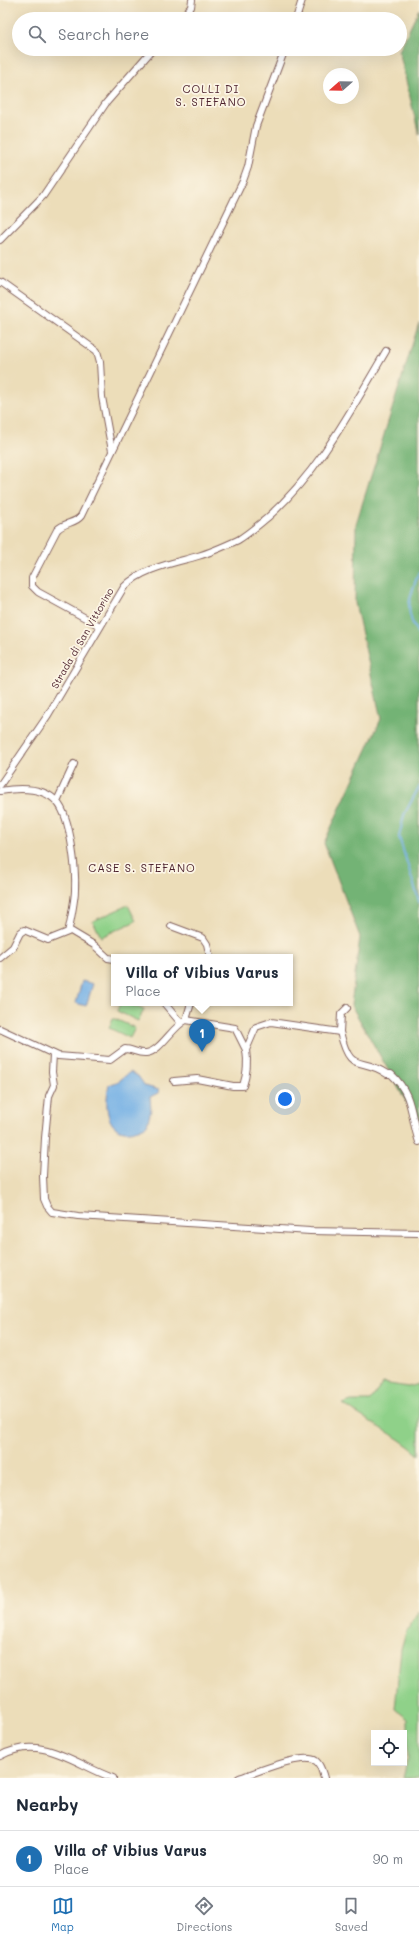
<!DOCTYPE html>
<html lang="en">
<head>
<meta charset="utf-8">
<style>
  :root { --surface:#fff; --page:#f6f6f7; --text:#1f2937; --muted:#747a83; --line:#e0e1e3; --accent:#1f6fb2 }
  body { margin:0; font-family:Mali,sans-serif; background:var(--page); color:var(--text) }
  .controls { position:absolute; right:12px; bottom:12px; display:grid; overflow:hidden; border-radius:0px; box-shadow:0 4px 16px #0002 }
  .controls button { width:36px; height:36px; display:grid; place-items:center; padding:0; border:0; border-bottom:1px solid var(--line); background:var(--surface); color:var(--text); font:20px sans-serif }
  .compass { position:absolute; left:323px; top:68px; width:36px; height:36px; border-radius:50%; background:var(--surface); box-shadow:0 4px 16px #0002; rotate:250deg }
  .you { position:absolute; left:285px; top:1099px; width:14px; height:14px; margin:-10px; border:3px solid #fff; border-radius:50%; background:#1a73e8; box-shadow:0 0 0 6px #1a73e833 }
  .badge { display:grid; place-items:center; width:26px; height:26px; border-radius:50%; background:var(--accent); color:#fff; font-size:13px; font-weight:700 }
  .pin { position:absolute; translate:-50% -33px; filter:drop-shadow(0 1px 2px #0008) }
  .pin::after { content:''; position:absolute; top:21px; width:14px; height:12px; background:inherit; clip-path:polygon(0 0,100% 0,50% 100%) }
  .popup { position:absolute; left:111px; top:954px; width:182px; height:52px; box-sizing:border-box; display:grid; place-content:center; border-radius:0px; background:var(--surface); filter:drop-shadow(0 1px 3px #0005); font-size:13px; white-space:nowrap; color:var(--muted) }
  .popup b { font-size:15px; color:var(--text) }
  .popup::after { content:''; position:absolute; left:50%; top:100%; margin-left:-8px; border:8px solid transparent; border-top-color:var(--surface) }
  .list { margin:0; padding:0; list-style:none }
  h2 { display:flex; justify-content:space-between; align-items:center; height:52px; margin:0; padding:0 16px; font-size:17px }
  h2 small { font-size:13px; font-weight:400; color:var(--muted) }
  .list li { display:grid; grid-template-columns:26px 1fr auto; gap:12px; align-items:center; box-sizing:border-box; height:56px; padding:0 16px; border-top:1px solid var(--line) }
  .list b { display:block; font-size:15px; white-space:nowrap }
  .list p { margin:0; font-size:13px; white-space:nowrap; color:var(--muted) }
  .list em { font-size:13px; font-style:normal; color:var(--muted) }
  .icon { flex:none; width:22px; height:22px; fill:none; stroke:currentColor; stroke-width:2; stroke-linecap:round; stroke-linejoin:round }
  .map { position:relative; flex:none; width:419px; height:1778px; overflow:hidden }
  .search { position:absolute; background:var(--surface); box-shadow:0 4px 16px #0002; left:12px; right:12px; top:12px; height:44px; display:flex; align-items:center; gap:10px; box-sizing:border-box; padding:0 14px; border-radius:22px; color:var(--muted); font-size:15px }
  .sheet { height:108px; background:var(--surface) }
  nav { display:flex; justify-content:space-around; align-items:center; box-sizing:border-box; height:56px; border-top:1px solid var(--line); background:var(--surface); font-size:11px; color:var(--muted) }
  nav a { display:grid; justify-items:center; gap:2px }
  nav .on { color:var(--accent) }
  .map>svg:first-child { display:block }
</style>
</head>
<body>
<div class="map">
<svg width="419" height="1778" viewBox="0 0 419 1778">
  <rect width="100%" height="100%" fill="#fcf5e5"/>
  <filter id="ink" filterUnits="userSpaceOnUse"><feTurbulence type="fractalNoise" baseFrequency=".025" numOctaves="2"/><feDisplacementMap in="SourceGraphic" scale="8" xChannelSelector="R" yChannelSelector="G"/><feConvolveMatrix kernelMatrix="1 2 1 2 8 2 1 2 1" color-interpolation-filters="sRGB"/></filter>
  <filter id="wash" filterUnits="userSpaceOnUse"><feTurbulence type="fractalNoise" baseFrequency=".012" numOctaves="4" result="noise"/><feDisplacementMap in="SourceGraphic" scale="16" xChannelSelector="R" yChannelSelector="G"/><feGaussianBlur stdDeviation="0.9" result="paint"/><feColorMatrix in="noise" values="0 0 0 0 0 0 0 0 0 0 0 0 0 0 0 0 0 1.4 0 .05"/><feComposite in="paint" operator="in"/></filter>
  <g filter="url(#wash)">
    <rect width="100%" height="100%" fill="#ecddb9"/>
    <!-- green -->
    <g fill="#8fd189" stroke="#6c785a">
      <polygon points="128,905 136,921 101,937 93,921"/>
      <polygon points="120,1003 128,1003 144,1010 138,1021 117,1011"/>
      <polygon points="113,1018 135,1028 130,1038 109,1028"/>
      <path d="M383,1383L408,1387L419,1384V1455C396,1434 368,1422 343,1404L351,1401H370Z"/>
      <polygon points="419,1611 419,1778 403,1778 408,1758 408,1719 395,1709 401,1649 406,1632"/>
    </g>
    <!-- forest -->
    <g fill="#73b375" stroke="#5e6950">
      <polygon points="419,9 419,135 399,51"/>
      <polygon points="419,323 419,1124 351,1005 360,937 324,843 381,719 355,603 356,524"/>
    </g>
    <!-- water -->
    <g fill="#74b0e5" stroke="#5f6888">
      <polygon points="82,981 93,984 86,1006 76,1003"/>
      <path d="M130,1072L138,1076L145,1086L159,1090L158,1093L150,1097L151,1110L147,1125C112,1144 102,1116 109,1085L119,1081Z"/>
    </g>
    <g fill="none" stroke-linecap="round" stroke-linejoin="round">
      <!-- stream -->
      <g stroke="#74b0e5" stroke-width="2">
        <path d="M419,572C409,599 403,609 419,636"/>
        <polyline points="419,787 404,815 399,837 419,901"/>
      </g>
    </g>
  </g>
  <g filter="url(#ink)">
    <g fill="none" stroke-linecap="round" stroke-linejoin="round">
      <!-- street casing -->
      <g stroke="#83625d" stroke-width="8">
        <g id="street">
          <polyline points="180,19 191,7 192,0"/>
          <polyline points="296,19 302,0"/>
          <polyline points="0,240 43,196 106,103 153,49"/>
          <polyline points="0,282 97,351 100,362 102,397 112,451"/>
          <path d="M100,626L38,592L32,586V578L57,530C64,522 75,524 81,516L243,181L248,167L256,126L285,49"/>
          <path d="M0,785L48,715L124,587C142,568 174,563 198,556C212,552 225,546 238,540C248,534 257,526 267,518C319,472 351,410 386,351"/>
          <path d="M0,791C18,788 44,787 57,802C71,817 76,871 75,890C75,898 70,925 68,932L48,940L24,930L20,933L13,947L0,958"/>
          <polyline points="57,801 74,764"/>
          <polyline points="171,926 203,938 207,944 210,957"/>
          <polyline points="69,930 94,945 108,958 114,959"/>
          <polyline points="164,1003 180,1022"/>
          <polyline points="186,1020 191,1003"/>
          <path d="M0,1029L58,1056L110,1060L125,1049C132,1049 138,1054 146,1053C160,1052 172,1027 186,1020L235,1028L246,1050L256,1027L271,1022L340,1032L341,1014L347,1008"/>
          <path d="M340,1032C351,1076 359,1055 387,1074H391C414,1095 410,1116 419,1142"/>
          <polyline points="53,1054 52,1072 54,1085 49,1096 45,1138 43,1176 44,1199 47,1206 52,1212 78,1216 310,1231 419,1233"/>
          <path d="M174,1081L197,1079L233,1086H243C247,1074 248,1062 246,1050"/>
          <path d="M0,1756C42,1733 74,1764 113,1778"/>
          <path d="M239,1778C255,1773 303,1752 316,1761C321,1765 322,1772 324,1778"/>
        </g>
      </g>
      <!-- street -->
      <use href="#street" stroke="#fff" stroke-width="6"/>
    </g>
  </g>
  <g text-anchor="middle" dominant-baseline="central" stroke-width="3.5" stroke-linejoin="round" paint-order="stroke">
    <!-- street labels -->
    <g font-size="10" fill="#4a1f2b" stroke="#fcf5e5">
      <text transform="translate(82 638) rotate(-60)">Strada di San Vittorino</text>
    </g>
    <!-- neighbourhood labels -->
    <g font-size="11" letter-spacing="1" fill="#4a1f2b" stroke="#fcf5e5">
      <text x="211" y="88">COLLI DI<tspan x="211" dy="13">S. STEFANO</tspan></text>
      <text x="142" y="867">CASE S. STEFANO</text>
    </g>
  </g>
</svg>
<div class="controls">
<button><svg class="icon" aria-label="locate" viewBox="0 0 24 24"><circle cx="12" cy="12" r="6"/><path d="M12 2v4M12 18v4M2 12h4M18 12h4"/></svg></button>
</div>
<svg class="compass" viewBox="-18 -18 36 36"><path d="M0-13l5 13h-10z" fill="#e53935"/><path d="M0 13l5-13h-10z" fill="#747a83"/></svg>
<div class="you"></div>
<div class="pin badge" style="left:202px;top:1052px">1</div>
<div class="popup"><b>Villa of Vibius Varus</b>Place</div>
<div class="search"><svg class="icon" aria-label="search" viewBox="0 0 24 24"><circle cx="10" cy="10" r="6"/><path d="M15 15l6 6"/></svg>Search here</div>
</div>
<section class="sheet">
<h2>Nearby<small></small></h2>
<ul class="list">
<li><span class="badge">1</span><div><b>Villa of Vibius Varus</b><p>Place</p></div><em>90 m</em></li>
</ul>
</section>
<nav>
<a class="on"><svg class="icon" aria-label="map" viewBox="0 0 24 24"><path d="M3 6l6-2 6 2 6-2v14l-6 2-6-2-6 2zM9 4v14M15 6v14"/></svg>Map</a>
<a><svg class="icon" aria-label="directions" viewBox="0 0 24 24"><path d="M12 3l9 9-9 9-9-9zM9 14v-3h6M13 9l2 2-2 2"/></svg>Directions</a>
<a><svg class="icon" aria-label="saved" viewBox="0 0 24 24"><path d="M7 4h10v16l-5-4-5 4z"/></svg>Saved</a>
</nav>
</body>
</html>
